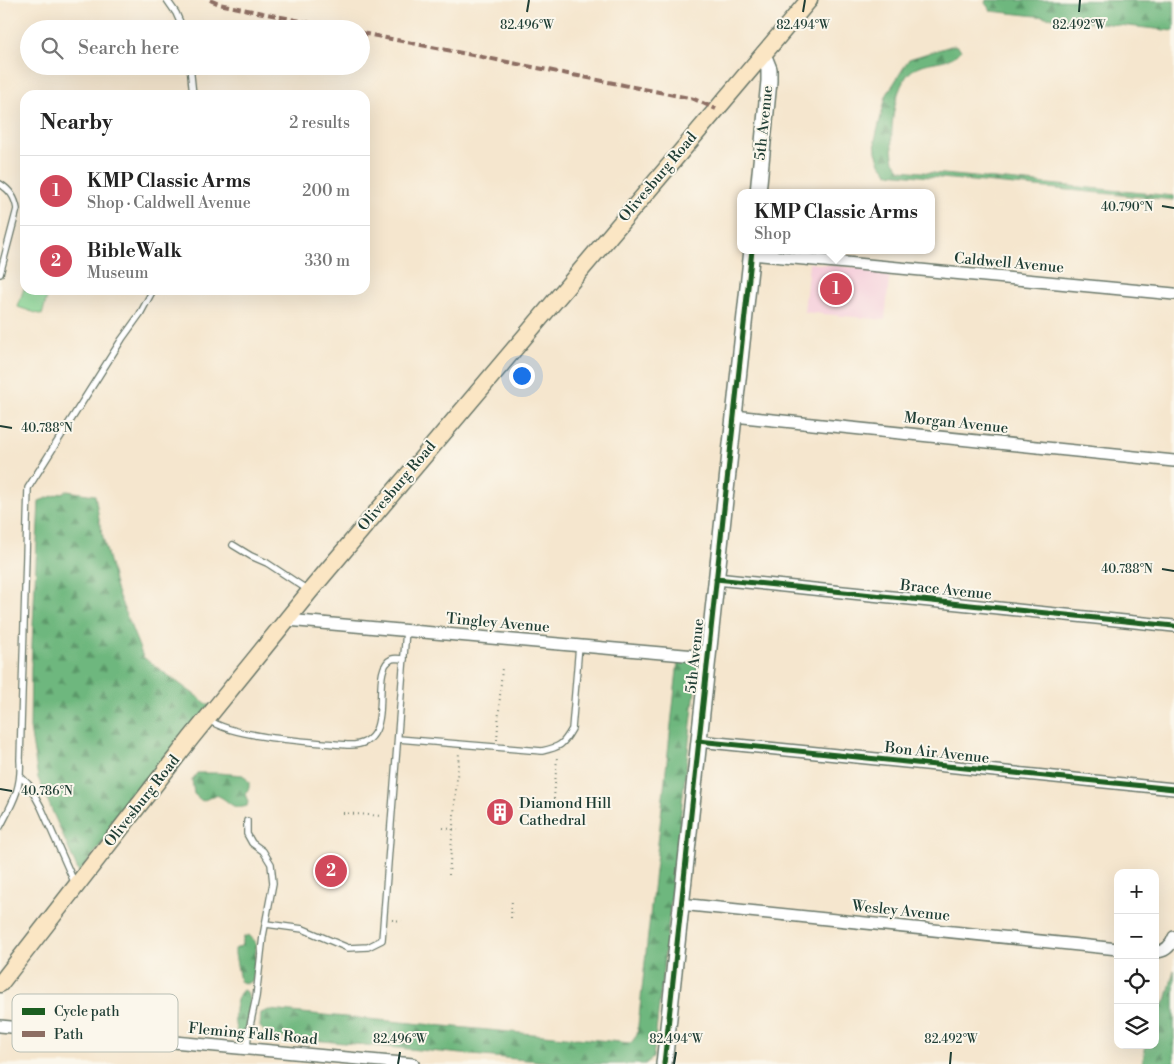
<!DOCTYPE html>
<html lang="en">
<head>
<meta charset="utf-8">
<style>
  :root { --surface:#fff; --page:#f2f2f2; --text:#222; --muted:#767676; --line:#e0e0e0; --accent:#d1495b }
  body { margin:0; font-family:"Libre Bodoni",serif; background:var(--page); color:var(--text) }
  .controls { position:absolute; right:15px; bottom:15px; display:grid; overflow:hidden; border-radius:10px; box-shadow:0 5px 20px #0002 }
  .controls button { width:45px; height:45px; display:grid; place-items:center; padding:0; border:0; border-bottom:1px solid var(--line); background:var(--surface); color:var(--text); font:25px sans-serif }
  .you { position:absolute; left:521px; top:375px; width:18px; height:18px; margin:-12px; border:4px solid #fff; border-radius:50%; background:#1a73e8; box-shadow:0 0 0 8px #1a73e833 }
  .badge { display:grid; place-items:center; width:32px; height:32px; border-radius:50%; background:var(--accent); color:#fff; font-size:16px; font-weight:700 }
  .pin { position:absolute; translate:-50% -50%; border:2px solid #fff; box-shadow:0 1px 5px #0006 }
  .popup { position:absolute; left:737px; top:189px; width:198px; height:65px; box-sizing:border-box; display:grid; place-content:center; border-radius:10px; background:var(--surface); filter:drop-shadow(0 1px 4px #0005); font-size:16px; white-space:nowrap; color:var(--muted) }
  .popup b { font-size:19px; color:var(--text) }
  .popup::after { content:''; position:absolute; left:50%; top:100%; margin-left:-10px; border:10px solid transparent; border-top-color:var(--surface) }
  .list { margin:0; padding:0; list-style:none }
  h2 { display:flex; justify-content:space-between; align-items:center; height:65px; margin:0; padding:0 20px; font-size:21px }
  h2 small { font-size:16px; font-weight:400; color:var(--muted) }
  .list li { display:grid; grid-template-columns:32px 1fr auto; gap:15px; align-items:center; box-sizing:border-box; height:70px; padding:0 20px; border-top:1px solid var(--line) }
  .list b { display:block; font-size:19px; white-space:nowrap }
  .list p { margin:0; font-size:16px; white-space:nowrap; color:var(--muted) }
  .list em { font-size:16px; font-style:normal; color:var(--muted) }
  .icon { flex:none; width:28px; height:28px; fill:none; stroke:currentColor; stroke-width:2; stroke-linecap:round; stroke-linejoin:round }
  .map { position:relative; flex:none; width:1174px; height:1064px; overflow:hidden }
  .search { position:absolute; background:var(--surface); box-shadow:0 5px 20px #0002; left:20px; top:20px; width:350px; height:55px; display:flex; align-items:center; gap:12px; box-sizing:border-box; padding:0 18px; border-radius:28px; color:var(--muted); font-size:19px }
  .panel { position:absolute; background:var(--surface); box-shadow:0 5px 20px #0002; left:20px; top:90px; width:350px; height:205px; border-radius:15px }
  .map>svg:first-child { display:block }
</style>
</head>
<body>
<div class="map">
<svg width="1174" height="1064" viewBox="0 0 1174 1064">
  <defs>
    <pattern id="forest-firs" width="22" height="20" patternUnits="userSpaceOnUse" patternTransform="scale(1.25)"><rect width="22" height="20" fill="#6eb77e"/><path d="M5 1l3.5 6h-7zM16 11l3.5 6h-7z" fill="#5a9668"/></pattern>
  </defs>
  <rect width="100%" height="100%" fill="#fbf7ec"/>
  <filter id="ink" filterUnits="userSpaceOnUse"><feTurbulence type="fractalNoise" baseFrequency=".02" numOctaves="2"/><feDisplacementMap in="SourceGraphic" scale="10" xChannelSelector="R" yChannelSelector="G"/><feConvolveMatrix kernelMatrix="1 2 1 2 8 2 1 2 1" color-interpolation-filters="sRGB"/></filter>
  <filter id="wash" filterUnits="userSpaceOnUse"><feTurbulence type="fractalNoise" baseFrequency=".0096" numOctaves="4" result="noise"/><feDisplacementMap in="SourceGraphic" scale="20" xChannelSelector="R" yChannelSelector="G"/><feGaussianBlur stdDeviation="1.12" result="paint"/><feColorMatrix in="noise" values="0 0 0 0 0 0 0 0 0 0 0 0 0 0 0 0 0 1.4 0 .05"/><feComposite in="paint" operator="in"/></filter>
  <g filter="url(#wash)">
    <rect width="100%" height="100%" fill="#f5e6ce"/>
    <!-- built -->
    <polygon fill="#f5cfdb" points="809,263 890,271 885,320 804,312"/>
    <!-- forest -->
    <g fill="url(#forest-firs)" stroke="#467a59">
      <polygon points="986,0 1174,1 1174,31 991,11 985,3"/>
      <path d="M954,45L959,47L961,51C958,53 954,57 951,58C939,63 927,61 914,69C893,82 888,139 894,161C896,164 899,167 901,170L1174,196V200L888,173L880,163L876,152L875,140L886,96L909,59Z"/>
      <polygon points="67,491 95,495 100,525 116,589 143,657 210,706 79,873 38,778 30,728 31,667 39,501"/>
      <polygon points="680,659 694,660 698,663 653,1058 645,1064 569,1064 269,1036 260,1027 261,1013 269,1010 631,1043 637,1035 678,661"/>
      <path d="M197,773H218L243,775L249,782V788L245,794L248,802L247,806C231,811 230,800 216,795L202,801L194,794L192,780Z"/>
      <path d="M249,935L255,941L256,950L253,980C248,984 245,984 240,981L235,954V949L241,946L244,937Z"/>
      <polygon points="1174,970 1174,1064 1142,1064 1146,1045 1155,1045 1155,1011 1166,1001"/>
      <path d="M243,990L247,992L250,1003L245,1035L240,1036C231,1029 234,996 243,990Z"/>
    </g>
    <!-- garden -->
    <polygon fill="#88d695" stroke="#548a64" points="25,285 25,290 49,290 42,315 18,307"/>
  </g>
  <g filter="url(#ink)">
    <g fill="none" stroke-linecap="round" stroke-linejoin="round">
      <!-- service casing -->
      <g stroke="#6a786a" stroke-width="8">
        <g id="service">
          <polyline points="167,0 176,13 183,29"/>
          <polyline points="190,66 193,95"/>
          <path d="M0,184C10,190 15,197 17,209L0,274"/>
          <polyline points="233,545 251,556 267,563 308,590"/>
          <path d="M209,720C234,738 314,742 347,745C402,748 366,670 392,659C395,658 401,659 404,659"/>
          <path d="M398,739L542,751C560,747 563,745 572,729L579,645"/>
          <polyline points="21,777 29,785 41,807 75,884"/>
          <polyline points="247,821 247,834 252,843 263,851 271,864 273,883 263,936 256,997 248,1035 247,1049"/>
          <path d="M0,827C13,802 22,788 20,760L28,488L122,339L140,314L153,290"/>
          <polyline points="266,924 303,929 348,948 368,947 382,940 406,630"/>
        </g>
      </g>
      <!-- minor casing -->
      <g stroke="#6a786a" stroke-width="14">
        <g id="minor">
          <polyline points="751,254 1174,294"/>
          <polyline points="734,416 1174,461"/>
          <polyline points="716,579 1174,626"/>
          <polyline points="287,620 707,657"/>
          <polyline points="698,741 1174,789"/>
          <polyline points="680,904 1118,949"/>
          <path d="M1155,952C1165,952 1171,946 1174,937"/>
          <polyline points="0,1026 413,1064"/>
        </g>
      </g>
      <!-- tertiary casing -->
      <g stroke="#6a786a" stroke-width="18">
        <g id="tertiary">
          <polyline points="758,193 769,81 769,69 763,54"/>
          <polyline points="664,1064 752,250"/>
        </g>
      </g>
      <!-- secondary casing -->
      <g stroke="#6a786a" stroke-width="19">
        <polyline id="secondary" points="0,984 191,738 310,591 809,0"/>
      </g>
      <!-- path -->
      <g stroke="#6a786a" stroke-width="2" stroke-dasharray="1 4" stroke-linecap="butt">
        <polyline points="497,740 502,667"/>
        <polyline points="554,799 557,757 555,757"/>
        <polyline points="343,813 382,816"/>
        <polyline points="443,828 458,830"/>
        <polyline points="449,875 459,753"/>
        <polyline points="511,918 512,899"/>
        <polyline points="392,920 402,921"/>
      </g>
      <!-- service -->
      <use href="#service" stroke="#fff" stroke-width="5.5"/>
      <!-- minor -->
      <use href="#minor" stroke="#fff" stroke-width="11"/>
      <!-- tertiary -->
      <use href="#tertiary" stroke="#fff" stroke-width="15"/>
      <!-- secondary -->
      <use href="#secondary" stroke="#fbe6c4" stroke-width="16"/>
      <!-- quiet -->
      <g stroke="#8d6e63" stroke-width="4" stroke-dasharray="8 4" stroke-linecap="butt">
        <polyline points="210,0 219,4 339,29"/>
        <polyline points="361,33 694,99 716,109"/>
      </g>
      <!-- cycleway casing -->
      <g stroke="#fbf7ec" stroke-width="8">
        <g id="cycleway">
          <polyline points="716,579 1174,626"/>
          <polyline points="698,741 1174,789"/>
          <polyline points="664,1064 752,250"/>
        </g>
      </g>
      <!-- cycleway -->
      <use href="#cycleway" stroke="#1b5e20" stroke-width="5"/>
    </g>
  </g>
  <!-- ticks -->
  <path fill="none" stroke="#1f3d34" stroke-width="2" d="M527,12L529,0M803,12L805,0M1079,12L1080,0M1162,206L1174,208M0,426L12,428M1162,569L1174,571M0,789L12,791M398,1064L400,1052M674,1064L676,1052M950,1064L951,1052"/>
  <!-- icons -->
  <defs>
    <g id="building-disc" transform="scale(1.4375)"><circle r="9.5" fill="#d1495b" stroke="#fbf7ec"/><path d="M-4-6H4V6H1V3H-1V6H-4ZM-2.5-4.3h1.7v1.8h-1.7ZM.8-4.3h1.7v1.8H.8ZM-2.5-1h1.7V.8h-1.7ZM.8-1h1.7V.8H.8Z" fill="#fff"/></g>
  </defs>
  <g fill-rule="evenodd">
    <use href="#building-disc" x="500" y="812"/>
  </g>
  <g text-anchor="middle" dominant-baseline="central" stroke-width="4" stroke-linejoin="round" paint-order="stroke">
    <!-- street labels -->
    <g font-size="15" fill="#1f3d34" stroke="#fbf7ec">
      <text transform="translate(764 123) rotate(-84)">5th Avenue</text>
      <text transform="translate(658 177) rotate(-50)">Olivesburg Road</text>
      <text transform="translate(1009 263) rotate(5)">Caldwell Avenue</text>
      <text transform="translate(956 423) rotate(6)">Morgan Avenue</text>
      <text transform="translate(397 486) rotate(-50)">Olivesburg Road</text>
      <text transform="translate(946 590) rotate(6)">Brace Avenue</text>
      <text transform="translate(498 623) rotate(5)">Tingley Avenue</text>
      <text transform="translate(695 656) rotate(-84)">5th Avenue</text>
      <text transform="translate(937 753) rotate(6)">Bon Air Avenue</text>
      <text transform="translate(142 801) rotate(-52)">Olivesburg Road</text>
      <text transform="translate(901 911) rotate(6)">Wesley Avenue</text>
      <text transform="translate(253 1034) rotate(5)">Fleming Falls Road</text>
    </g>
    <!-- poi labels -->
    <g font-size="15" fill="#1f3d34" stroke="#fbf7ec" text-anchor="start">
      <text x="519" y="803">Diamond Hill<tspan x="519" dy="17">Cathedral</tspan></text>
    </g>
  </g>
  <!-- legend -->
  <rect x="12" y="994" width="166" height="58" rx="8" fill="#fbf7ec" stroke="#b9bfb5" stroke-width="1"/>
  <rect x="22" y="1008" width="23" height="7" fill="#1b5e20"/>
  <rect x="22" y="1031" width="23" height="6" fill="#8d6e63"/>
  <g font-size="14" fill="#1f3d34">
    <text x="54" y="1016">Cycle path</text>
    <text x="54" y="1039">Path</text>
  </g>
  <g font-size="12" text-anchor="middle" fill="#1f3d34" stroke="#fbf7ec" stroke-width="4" stroke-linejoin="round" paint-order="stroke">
    <text x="527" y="29">82.496°W</text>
    <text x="803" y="29">82.494°W</text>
    <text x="1079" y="29">82.492°W</text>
    <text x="1127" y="211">40.790°N</text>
    <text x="47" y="432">40.788°N</text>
    <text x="1127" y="573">40.788°N</text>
    <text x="47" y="795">40.786°N</text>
    <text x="400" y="1043">82.496°W</text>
    <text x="676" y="1043">82.494°W</text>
    <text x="951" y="1043">82.492°W</text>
  </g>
</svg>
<div class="controls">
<button>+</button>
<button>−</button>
<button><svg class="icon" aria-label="locate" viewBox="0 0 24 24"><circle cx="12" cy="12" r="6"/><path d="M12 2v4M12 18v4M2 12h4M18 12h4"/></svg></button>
<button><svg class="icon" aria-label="layers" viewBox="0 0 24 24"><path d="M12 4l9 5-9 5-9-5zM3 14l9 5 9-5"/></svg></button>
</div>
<div class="you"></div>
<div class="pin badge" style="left:836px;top:289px">1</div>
<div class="popup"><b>KMP Classic Arms</b>Shop</div>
<div class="pin badge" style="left:331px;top:871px">2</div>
<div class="search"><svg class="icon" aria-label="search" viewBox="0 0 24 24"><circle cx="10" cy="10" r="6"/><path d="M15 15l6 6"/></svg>Search here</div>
<section class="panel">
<h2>Nearby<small>2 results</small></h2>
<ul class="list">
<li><span class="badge">1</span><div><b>KMP Classic Arms</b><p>Shop · Caldwell Avenue</p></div><em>200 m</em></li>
<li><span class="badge">2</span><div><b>BibleWalk</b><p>Museum</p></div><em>330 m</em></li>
</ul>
</section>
</div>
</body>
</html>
